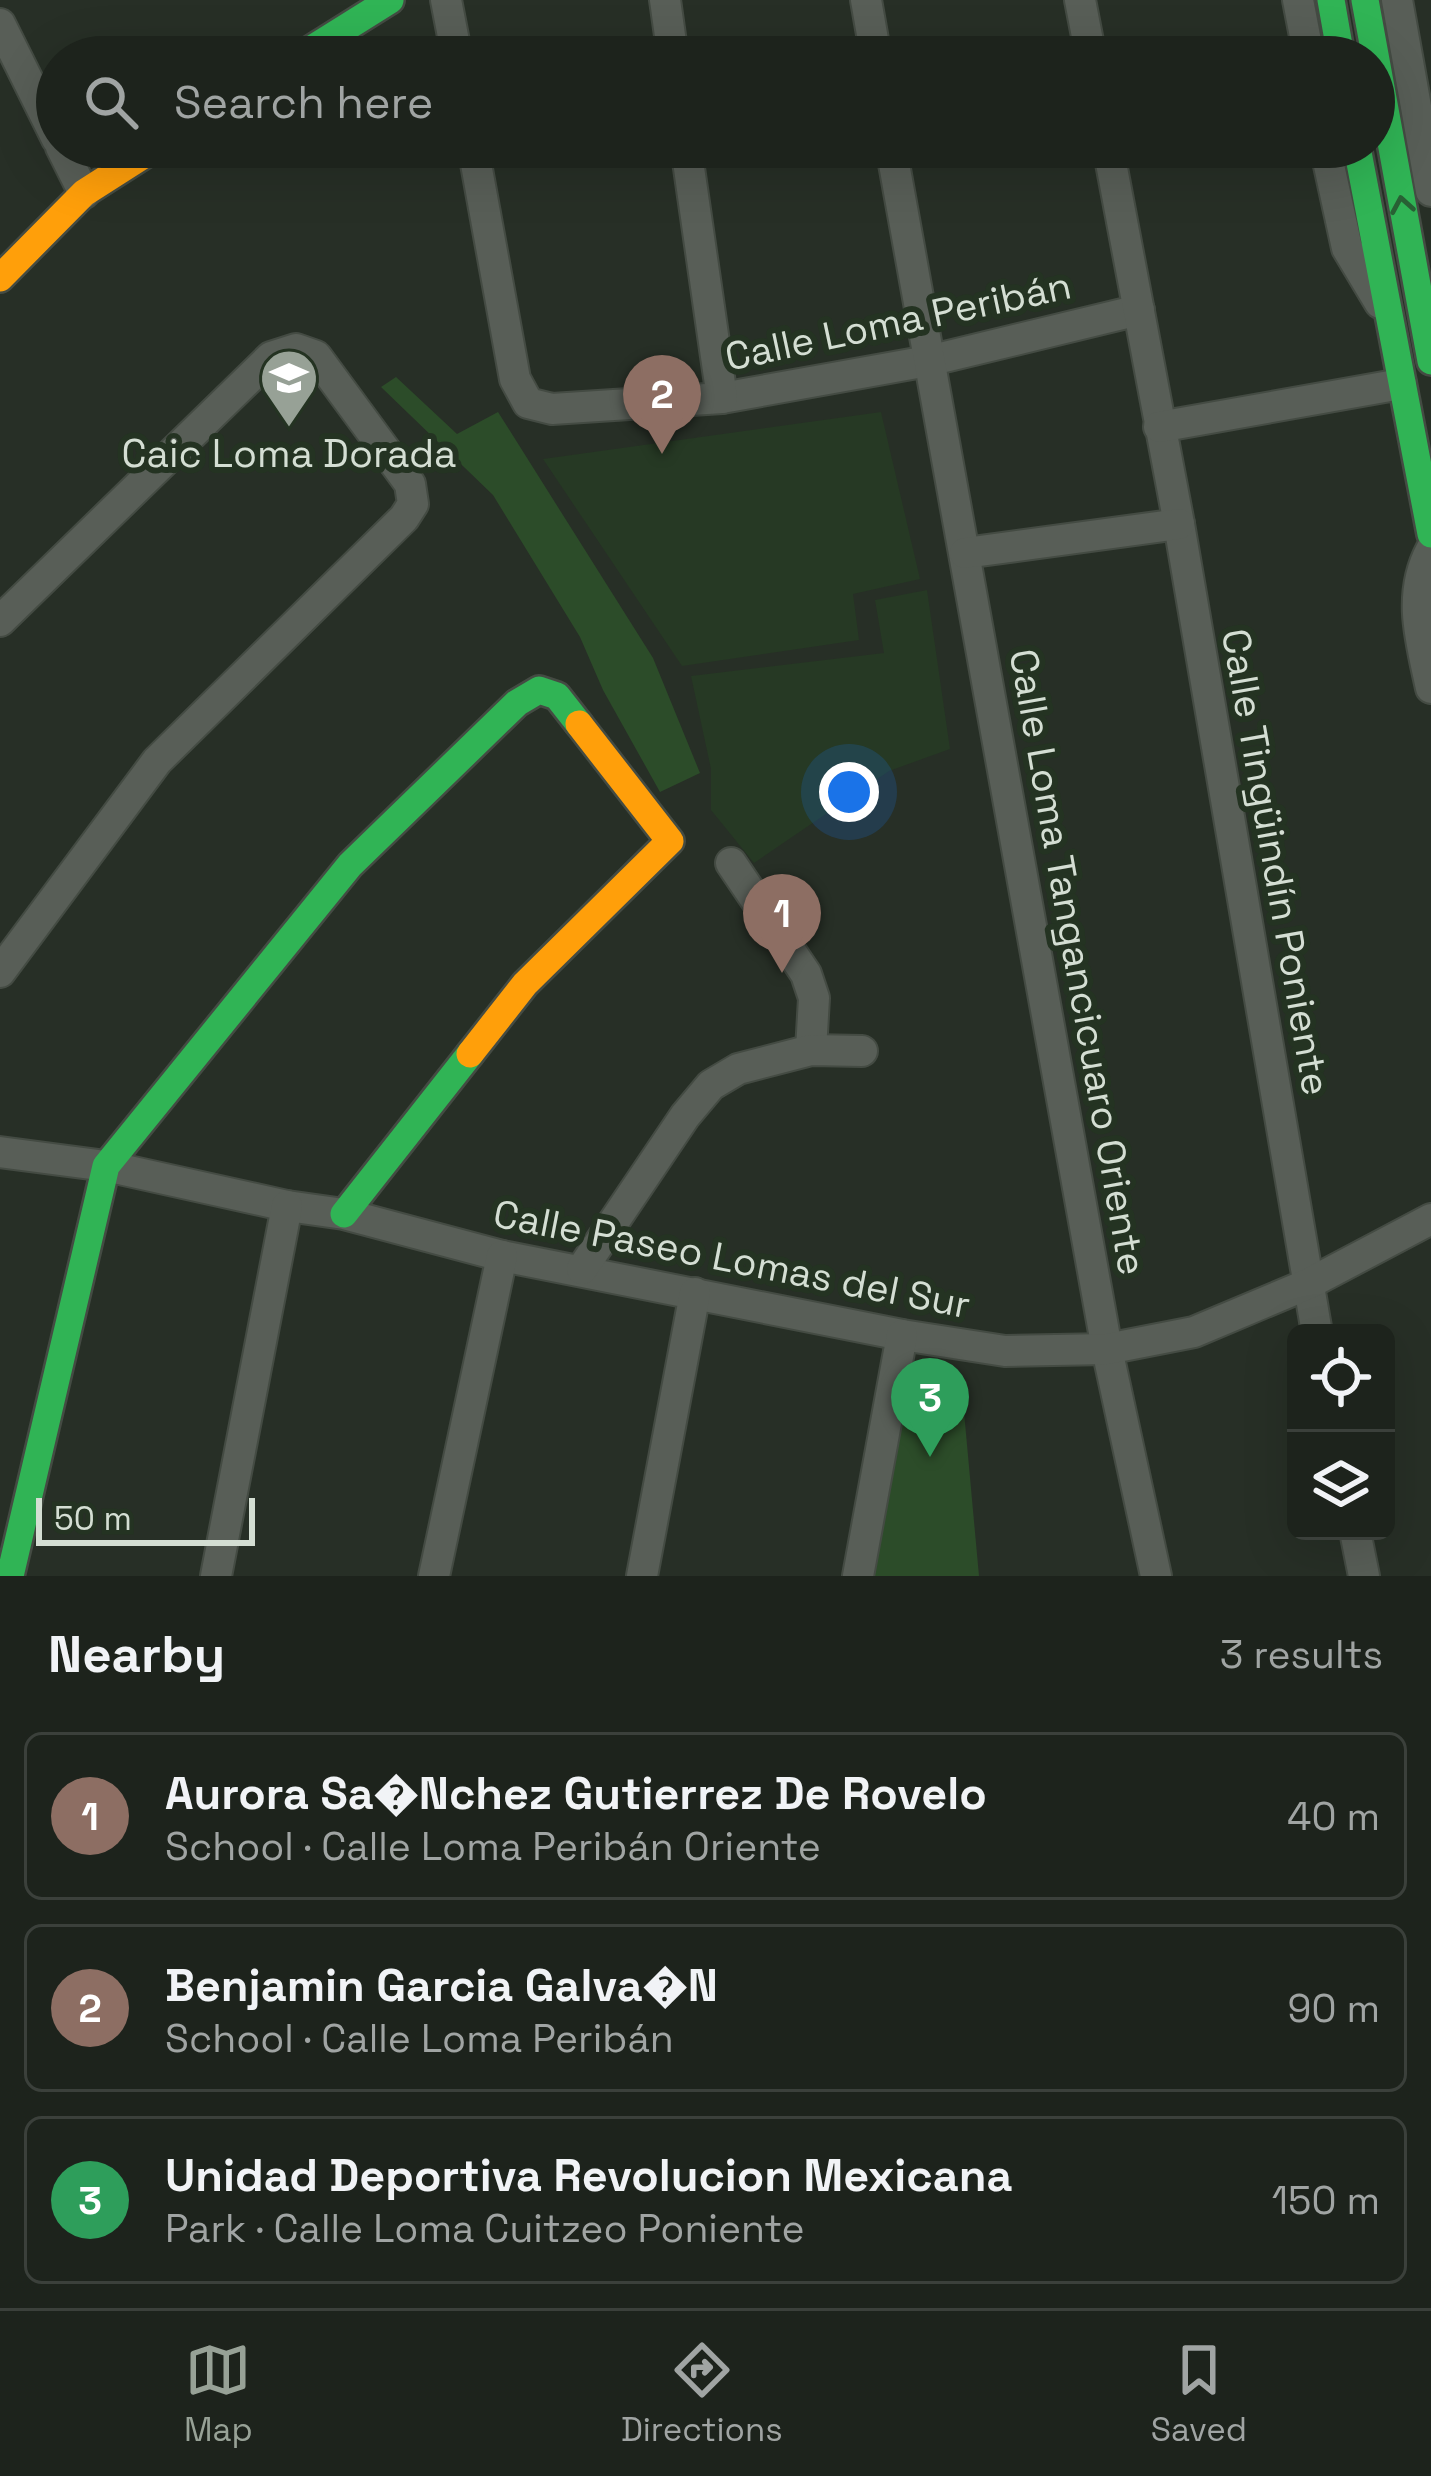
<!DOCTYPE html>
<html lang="en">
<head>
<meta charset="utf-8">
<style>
  :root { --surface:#1d231c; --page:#252b25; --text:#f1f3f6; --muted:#a0a4a3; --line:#3b403b; --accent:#97a196 }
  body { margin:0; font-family:"Space Grotesk",sans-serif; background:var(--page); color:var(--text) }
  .controls { position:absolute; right:36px; bottom:36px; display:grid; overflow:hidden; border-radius:18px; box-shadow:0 12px 48px #0002 }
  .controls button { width:108px; height:108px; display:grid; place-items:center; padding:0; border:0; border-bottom:3px solid var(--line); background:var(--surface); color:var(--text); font:60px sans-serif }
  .scale { position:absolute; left:36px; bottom:30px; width:219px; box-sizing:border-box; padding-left:12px; border:6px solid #d4ded3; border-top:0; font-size:33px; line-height:42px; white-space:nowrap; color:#d4ded3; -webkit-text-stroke:9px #243322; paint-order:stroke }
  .you { position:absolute; left:849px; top:792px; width:42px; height:42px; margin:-30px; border:9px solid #fff; border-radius:50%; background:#1a73e8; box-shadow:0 0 0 18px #1a73e833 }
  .badge { display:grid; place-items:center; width:78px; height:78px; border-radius:50%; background:var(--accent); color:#fff; font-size:39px; font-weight:700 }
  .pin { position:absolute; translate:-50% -99px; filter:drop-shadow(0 3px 6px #0008) }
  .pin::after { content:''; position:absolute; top:63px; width:42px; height:36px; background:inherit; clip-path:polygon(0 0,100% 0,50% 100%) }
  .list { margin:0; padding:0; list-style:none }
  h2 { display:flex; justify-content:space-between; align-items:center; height:156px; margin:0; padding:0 48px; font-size:51px }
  h2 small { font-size:39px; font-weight:400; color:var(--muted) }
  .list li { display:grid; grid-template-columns:78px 1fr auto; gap:36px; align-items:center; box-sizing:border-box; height:168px; margin:0 24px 24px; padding:0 24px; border:3px solid var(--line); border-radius:18px }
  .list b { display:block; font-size:45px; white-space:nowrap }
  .list p { margin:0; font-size:39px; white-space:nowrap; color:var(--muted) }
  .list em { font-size:39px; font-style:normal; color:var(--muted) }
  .icon { flex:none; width:66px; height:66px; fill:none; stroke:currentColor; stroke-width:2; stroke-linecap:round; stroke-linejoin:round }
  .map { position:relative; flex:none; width:1431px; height:1576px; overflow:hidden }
  .search { position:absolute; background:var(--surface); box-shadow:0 12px 48px #0002; left:36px; right:36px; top:36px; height:132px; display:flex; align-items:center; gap:30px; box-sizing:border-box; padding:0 42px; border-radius:66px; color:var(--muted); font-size:45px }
  .sheet { height:732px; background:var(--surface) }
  nav { display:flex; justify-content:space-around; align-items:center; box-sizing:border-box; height:168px; border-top:3px solid var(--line); background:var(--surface); font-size:33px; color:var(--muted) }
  nav a { display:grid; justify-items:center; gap:6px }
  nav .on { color:var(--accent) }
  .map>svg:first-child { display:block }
</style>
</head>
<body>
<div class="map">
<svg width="1431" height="1576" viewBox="0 0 1431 1576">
  <rect width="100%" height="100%" fill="#272f26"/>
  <!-- built -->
  <g fill="#263924">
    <polygon points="881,412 920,579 853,594 859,640 682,666 543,459"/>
    <polygon points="927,590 950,749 889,771 754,863 711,810 711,769 691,676 884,653 875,600"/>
  </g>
  <!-- green -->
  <g fill="#2c4c29">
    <polygon points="396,377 457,434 498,412 653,658 700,773 660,792 603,690 580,637 493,495 381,387"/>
    <polygon points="962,1390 979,1576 866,1576 908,1398"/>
  </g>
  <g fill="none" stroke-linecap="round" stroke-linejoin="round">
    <!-- street casing -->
    <g stroke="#444b43" stroke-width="34">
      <g id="street">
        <polyline points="446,0 457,57"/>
        <polyline points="665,0 673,57"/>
        <polyline points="866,0 876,57"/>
        <polyline points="1080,0 1091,57"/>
        <polyline points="1298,0 1309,57"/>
        <polyline points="1397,0 1431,191"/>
        <polyline points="0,24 57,139"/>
        <polyline points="61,147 84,193"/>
        <polyline points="473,147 515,379 528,403 552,409 722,398 928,361 1139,310"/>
        <polyline points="686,147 722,398"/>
        <polyline points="891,147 1107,1349 1156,1576"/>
        <polyline points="1108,147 1179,524 1317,1333"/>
        <polyline points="1325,147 1347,248 1380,303"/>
        <polyline points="1159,427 1401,384"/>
        <path d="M1431,550C1407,595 1421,641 1431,688"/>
        <polyline points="965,553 1179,524"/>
        <polyline points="0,621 271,357 296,349 316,356 410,484 413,504 404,518 157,761 0,972"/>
        <polyline points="731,863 806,974 814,998 811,1050"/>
        <polyline points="0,1152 106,1166 287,1206 344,1214 502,1256 902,1335 1005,1351 1107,1349 1194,1332 1308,1284 1431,1219"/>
        <polyline points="582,1269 685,1116 711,1085 738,1069 811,1050 862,1051"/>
        <polyline points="1355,1531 1364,1576"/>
        <polyline points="216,1576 287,1206"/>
        <polyline points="434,1576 502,1256"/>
        <polyline points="642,1576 695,1293"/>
        <polyline points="858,1576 902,1335"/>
      </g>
    </g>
    <!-- fast casing -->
    <g stroke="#444b43" stroke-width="32">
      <g id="fast">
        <polyline points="1331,0 1341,57"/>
        <polyline points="1365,0 1431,361"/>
        <polyline points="299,57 390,0"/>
        <polyline points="1357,147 1431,534"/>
        <polyline points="344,1214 470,1054"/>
        <polyline points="10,1576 106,1166 350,865 517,703 539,690 557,696 579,724"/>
      </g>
    </g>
    <!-- slow casing -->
    <g stroke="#444b43" stroke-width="32">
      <g id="slow">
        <polyline points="0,278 84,193 156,147"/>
        <polyline points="470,1054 525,984 670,841 579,724"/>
      </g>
    </g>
    <!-- street -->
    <use href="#street" stroke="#585e57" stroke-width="30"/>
    <!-- fast -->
    <use href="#fast" stroke="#30b455" stroke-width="27"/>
    <!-- slow -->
    <use href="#slow" stroke="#ff9f0a" stroke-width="27"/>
  </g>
  <!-- one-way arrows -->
  <defs><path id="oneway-chevron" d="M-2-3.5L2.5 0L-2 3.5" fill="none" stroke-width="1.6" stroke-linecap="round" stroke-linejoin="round" transform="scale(3)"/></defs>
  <use stroke="#286034" href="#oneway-chevron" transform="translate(1402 205) rotate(-100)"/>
  <!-- icons -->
  <defs>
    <g id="school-pin" transform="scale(3)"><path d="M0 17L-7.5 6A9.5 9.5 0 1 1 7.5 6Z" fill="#97a196" stroke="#243322"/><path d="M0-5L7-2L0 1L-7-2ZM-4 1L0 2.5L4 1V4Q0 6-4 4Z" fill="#fff"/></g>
  </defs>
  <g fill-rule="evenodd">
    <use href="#school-pin" x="289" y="378"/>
  </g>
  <g text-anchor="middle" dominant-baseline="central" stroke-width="12" stroke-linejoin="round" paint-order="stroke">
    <!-- street labels -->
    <g font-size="39" fill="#d4ded3" stroke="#243322">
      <text transform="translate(898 321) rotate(-12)">Calle Loma Peribán</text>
      <text transform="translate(1276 862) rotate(80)">Calle Tingüindín Poniente</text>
      <text transform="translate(1078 962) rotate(80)">Calle Loma Tangancicuaro Oriente</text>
      <text transform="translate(732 1259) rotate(11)">Calle Paseo Lomas del Sur</text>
    </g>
    <!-- poi labels -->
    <g font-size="39" fill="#d4ded3" stroke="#243322">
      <text x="289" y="453">Caic Loma Dorada</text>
    </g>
  </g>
</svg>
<div class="controls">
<button><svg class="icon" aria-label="locate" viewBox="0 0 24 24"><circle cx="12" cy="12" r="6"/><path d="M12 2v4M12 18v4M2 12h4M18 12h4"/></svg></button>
<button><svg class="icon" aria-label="layers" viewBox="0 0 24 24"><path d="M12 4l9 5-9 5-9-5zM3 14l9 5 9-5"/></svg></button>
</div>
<div class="scale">50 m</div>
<div class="you"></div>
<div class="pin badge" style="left:782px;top:973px;background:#8d6e63">1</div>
<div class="pin badge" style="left:662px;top:454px;background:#8d6e63">2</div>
<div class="pin badge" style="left:930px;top:1457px;background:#2e9e5b">3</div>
<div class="search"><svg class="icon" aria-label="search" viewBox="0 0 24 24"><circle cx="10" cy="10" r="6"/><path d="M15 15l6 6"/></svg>Search here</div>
</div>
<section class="sheet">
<h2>Nearby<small>3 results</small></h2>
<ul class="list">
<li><span class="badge" style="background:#8d6e63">1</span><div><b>Aurora Sa�Nchez Gutierrez De Rovelo</b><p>School · Calle Loma Peribán Oriente</p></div><em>40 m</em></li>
<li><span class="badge" style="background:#8d6e63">2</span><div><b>Benjamin Garcia Galva�N</b><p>School · Calle Loma Peribán</p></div><em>90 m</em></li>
<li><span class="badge" style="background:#2e9e5b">3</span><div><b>Unidad Deportiva Revolucion Mexicana</b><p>Park · Calle Loma Cuitzeo Poniente</p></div><em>150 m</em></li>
</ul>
</section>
<nav>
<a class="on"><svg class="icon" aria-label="map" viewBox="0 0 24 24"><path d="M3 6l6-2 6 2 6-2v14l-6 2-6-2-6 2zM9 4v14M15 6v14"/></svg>Map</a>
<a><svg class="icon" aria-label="directions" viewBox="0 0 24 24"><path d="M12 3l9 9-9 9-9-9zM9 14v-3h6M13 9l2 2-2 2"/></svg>Directions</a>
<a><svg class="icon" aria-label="saved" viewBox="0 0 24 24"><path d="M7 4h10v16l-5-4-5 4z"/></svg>Saved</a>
</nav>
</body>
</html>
